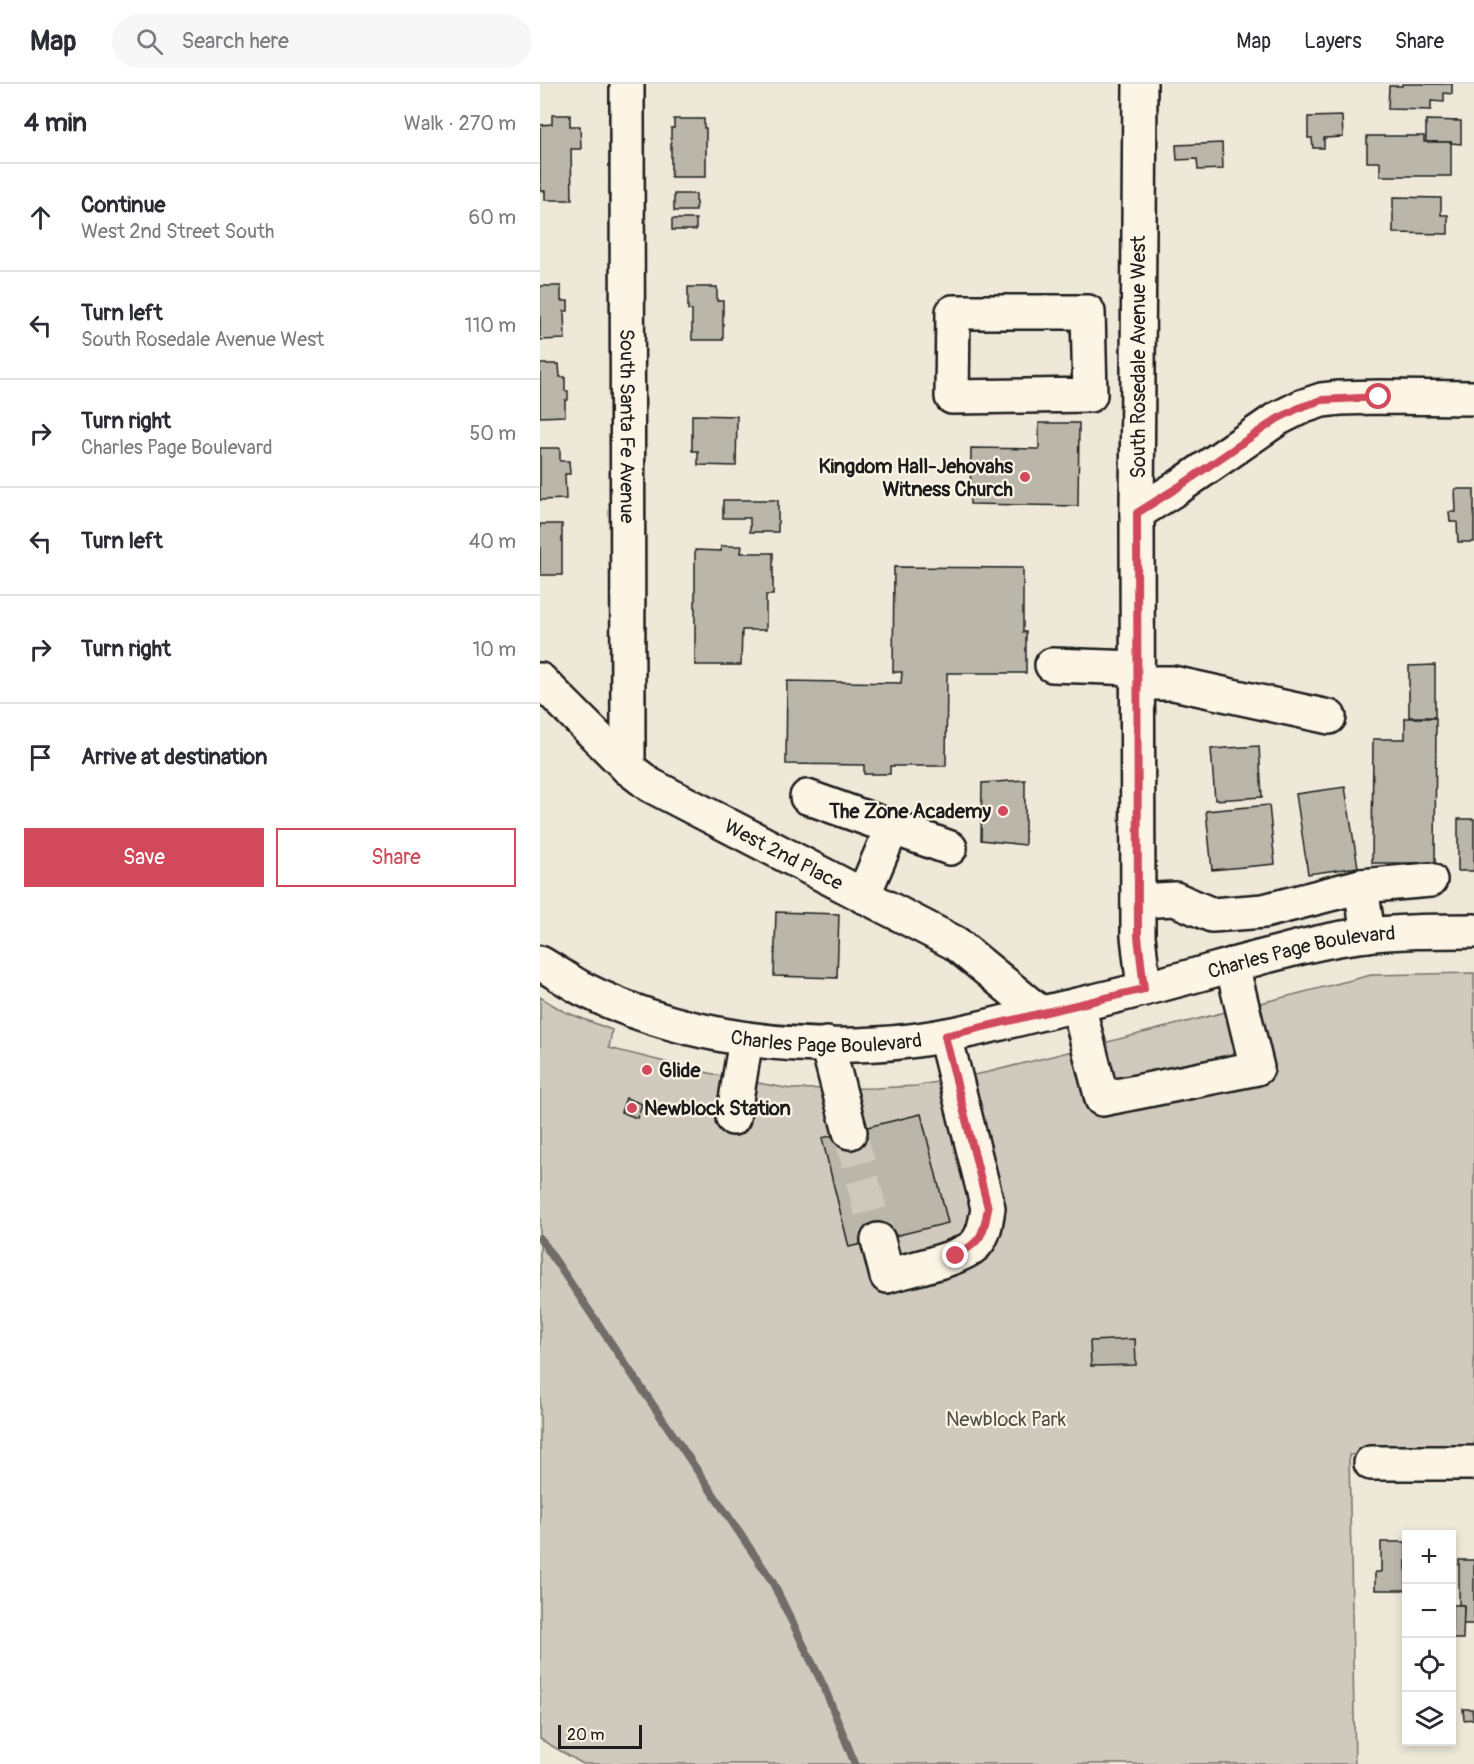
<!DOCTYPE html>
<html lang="en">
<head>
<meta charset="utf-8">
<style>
  :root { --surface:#fff; --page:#f7f7f7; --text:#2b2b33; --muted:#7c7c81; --line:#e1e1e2; --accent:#d1495b }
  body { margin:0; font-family:Pangolin,sans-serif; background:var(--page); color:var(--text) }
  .controls { position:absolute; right:18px; bottom:18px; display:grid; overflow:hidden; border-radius:0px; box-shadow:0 3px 9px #0003 }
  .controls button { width:54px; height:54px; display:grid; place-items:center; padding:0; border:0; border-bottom:2px solid var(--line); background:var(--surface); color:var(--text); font:30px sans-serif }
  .scale { position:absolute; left:18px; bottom:15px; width:84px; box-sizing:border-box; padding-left:6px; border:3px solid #1c1c1c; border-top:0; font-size:16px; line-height:21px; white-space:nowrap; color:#1c1c1c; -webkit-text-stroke:4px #fcf5e5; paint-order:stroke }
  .stop { position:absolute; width:18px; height:18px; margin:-14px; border:4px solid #d1495b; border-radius:50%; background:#fff }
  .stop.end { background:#d1495b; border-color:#fff; box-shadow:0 2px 6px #0008 }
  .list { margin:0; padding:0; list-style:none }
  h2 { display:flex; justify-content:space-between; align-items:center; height:78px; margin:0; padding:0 24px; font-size:26px }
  h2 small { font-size:20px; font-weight:400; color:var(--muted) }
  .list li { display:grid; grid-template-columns:39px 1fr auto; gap:18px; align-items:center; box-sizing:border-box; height:108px; padding:0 24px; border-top:2px solid var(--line) }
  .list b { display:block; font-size:22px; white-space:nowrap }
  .list p { margin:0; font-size:20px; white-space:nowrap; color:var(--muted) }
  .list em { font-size:20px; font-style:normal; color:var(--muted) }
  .actions { display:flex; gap:12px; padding:18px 24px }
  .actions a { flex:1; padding:14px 0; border:2px solid var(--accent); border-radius:0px; text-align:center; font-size:21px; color:var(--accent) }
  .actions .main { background:var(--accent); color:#fff }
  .icon { flex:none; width:33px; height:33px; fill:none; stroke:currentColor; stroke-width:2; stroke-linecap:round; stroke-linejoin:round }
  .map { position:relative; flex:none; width:934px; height:1680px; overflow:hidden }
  header { display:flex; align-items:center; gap:36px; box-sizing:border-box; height:84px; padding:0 30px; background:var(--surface); border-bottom:2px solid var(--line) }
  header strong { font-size:28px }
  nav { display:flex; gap:33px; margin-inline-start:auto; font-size:21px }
  .search { width:420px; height:54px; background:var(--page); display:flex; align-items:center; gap:15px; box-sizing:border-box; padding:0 21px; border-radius:33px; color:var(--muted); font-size:22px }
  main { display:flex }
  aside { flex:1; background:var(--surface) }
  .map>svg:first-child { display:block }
</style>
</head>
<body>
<header>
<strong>Map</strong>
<div class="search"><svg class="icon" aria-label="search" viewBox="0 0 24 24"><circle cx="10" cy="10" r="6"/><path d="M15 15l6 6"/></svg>Search here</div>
<nav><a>Map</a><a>Layers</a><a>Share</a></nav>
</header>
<main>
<aside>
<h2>4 min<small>Walk · 270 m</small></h2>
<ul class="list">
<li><svg class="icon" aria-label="ahead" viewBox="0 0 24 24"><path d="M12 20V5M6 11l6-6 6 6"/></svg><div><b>Continue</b><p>West 2nd Street South</p></div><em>60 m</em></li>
<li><svg class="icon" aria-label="left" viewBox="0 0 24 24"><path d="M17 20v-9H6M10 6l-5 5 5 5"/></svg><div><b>Turn left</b><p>South Rosedale Avenue West</p></div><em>110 m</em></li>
<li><svg class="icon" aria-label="right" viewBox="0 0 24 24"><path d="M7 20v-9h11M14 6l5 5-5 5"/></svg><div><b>Turn right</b><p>Charles Page Boulevard</p></div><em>50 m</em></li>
<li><svg class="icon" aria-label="left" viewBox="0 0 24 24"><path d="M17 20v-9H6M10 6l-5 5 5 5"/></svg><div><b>Turn left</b></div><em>40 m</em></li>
<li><svg class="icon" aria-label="right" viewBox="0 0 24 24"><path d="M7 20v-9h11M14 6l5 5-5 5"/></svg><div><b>Turn right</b></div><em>10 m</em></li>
<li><svg class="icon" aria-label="arrive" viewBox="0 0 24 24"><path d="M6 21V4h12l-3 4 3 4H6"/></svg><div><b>Arrive at destination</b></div></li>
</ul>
<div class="actions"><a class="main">Save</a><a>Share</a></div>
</aside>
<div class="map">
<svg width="934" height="1680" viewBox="0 0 934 1680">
  <rect width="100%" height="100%" fill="#eee8d9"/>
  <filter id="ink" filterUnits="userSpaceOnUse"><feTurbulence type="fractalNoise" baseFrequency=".0167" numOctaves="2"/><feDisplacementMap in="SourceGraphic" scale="12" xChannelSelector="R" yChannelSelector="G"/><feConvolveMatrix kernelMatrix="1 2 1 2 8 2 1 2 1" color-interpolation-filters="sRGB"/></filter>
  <g filter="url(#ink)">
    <!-- green -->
    <polygon fill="#cfcabd" stroke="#76736c" stroke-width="1.5" points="934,889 934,1371 809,1371 815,1680 43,1680 0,1655 0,913 23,927 72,946 69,964 185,993 251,1005 336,1004 376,1002 449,988 831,891"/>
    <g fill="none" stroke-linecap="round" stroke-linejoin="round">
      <!-- stream -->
      <polyline stroke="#6f6c67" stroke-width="8" points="0,1154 232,1497 284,1603 315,1680"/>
    </g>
    <!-- building -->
    <g fill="#bab6aa" stroke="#1c1c1c" stroke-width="1.5">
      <polygon points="862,0 912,0 912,10 904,9 904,18 891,17 891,26 848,25 849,2 862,2"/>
      <polygon points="12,31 30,31 30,42 40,42 41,65 31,65 32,116 5,116 5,107 0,107 0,41 12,40"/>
      <polygon points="802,32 803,53 784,54 784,64 773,64 772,54 768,54 768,33"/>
      <polygon points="134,35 164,35 164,44 166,44 166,93 131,93 131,44 134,44"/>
      <polygon points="886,36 921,37 921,60 911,59 911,58 886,58"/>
      <polygon points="827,52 884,52 884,58 911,58 911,92 840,92 840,78 827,78"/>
      <polygon points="682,59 683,85 658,86 657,75 637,76 636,61"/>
      <rect x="134" y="110" width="22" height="17"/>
      <polygon points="853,113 901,114 901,131 908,131 908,150 853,149"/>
      <rect x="132" y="135" width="24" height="11"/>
      <polygon points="0,202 21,202 21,217 28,217 28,227 24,227 25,255 0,256"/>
      <polygon points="148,203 177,203 177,217 183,217 183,256 152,256 152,226 148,226"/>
      <polygon points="0,280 19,280 20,293 25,293 25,307 28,307 28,316 25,316 25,332 0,333"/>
      <polygon points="152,331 197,332 196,382 158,381 158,367 152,367"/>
      <polygon points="499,339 539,339 538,422 430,420 431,364 499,365"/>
      <polygon points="0,364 20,364 20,377 29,377 30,390 25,390 26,415 0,416"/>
      <polygon points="915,405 934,405 934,458 918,458 917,438 910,438 909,428 916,428"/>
      <polygon points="183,416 238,416 238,448 210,448 210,434 183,434"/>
      <rect x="0" y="440" width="22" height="51"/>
      <polygon points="181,462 202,462 201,469 233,469 233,511 226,511 226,546 202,546 201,581 155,581 155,466 181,467"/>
      <polygon points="354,483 483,484 483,548 486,548 486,589 407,589 406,682 350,682 350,690 324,690 324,681 246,680 247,597 361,599 362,588 353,588"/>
      <polygon points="895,581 895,633 869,633 869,582"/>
      <polygon points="865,634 896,634 895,779 832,779 833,655 865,655"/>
      <polygon points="719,662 722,713 675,716 671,665"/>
      <polygon points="485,696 485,761 441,756 442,699"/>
      <polygon points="805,703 818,783 768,790 756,710"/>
      <polygon points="729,721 735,780 672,786 666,727"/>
      <rect x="918" y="735" width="16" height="52"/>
      <polygon points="236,828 299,830 297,894 234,892"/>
      <polygon points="86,1014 102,1020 97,1034 81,1028"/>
      <polygon points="381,1030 408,1139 309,1163 282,1054"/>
      <polygon points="595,1255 596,1281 551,1282 550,1257"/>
      <polygon points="841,1458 866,1458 866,1506 835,1506 835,1488 841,1488"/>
      <polygon points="919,1476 934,1476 934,1540 923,1540 924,1521 919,1521"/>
      <polygon points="912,1521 924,1521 923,1555 912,1555"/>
      <polygon points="923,1625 932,1625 933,1635 924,1636"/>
    </g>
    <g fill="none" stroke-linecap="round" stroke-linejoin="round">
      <!-- minor-tunnel -->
      <polyline stroke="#cec9bd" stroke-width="33" stroke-dasharray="33 16" stroke-linecap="butt" points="310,1048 338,1156"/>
      <!-- minor casing -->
      <g stroke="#1c1c1c" stroke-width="38">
        <g id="minor">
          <path id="s1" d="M87,0L88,684"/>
          <polyline points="600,0 597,429 598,852 604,905"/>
          <polygon points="413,228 548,228 550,311 412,313"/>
          <polyline points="597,429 640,402 737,335 761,323 782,316 800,314 839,313 934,314"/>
          <polyline points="512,581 597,584"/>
          <path id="s2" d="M0,596L88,684L110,701L415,859L500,929"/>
          <polyline points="597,599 633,599 789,633"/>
          <polyline points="267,713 410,764"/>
          <polyline points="821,802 828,851"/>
          <polyline points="323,812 352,744"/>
          <polyline points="598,817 635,815 672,831 724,827 821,802 890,796"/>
          <polyline points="538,921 562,1015 717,984 692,881"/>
          <polyline points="287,960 310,1048"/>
          <polyline points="193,1034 206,955"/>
          <path d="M338,1156L347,1192C369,1185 421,1176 436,1160C445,1150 446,1136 448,1124L405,952"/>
          <polyline points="831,1379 934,1379"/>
        </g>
      </g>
      <!-- major casing -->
      <g stroke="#1c1c1c" stroke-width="38">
        <g id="major">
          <path id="s3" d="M0,879C14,887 27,896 41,904C131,950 238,966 337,960C391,957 442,944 494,931C532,922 570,914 607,904C651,893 694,880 738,869C764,862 791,855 818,852C857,847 895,847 934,847"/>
        </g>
      </g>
      <!-- minor -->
      <use href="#minor" stroke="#fcf5e5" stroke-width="33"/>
      <!-- major -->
      <use href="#major" stroke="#fcf5e5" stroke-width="33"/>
    </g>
  </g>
  <g fill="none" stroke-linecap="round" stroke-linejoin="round" filter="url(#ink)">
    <!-- route -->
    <path stroke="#d1495b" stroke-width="8" d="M416,1172C441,1157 443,1153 448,1124L405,952L604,905L598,852L597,429L640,402L737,335L761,323L782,316L839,313"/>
  </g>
  <!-- markers -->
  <g fill="#d1495b" stroke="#fcf5e5" stroke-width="2">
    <circle cx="485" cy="393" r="6"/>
    <circle cx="463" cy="727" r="6"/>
    <circle cx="107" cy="986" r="6"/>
    <circle cx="92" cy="1024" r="6"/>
  </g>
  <g text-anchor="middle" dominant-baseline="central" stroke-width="4.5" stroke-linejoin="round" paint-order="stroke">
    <!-- street labels -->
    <g font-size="20" fill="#1c1c1c" stroke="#fcf5e5">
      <text transform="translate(598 273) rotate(-90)">South Rosedale Avenue West</text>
      <text stroke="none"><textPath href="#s1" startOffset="342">South Santa Fe Avenue</textPath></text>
      <text stroke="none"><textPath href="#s2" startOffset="303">West 2nd Place</textPath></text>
      <text stroke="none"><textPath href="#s3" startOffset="788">Charles Page Boulevard</textPath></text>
      <text stroke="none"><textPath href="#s3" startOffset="302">Charles Page Boulevard</textPath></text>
    </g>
    <!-- poi labels -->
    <g font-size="20" font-weight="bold" fill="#1c1c1c" stroke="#fcf5e5" text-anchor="end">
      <text x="473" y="382">Kingdom Hall-Jehovahs<tspan x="473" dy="23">Witness Church</tspan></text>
      <text x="451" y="727">The Zone Academy</text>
      <text x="119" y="986" text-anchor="start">Glide</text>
      <text x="104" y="1024" text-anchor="start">Newblock Station</text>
    </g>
    <!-- park labels -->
    <g font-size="20" fill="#52504c" stroke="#fcf5e5">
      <text x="466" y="1335">Newblock Park</text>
    </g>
  </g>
</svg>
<div class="controls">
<button>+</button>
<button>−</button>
<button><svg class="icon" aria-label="locate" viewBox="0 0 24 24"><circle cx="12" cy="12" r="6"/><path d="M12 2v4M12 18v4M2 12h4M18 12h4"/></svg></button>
<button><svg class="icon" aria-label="layers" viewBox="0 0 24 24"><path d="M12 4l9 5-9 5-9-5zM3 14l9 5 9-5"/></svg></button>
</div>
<div class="scale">20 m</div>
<div class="stop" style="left:839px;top:313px"></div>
<div class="stop end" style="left:416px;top:1172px"></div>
</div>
</main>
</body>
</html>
